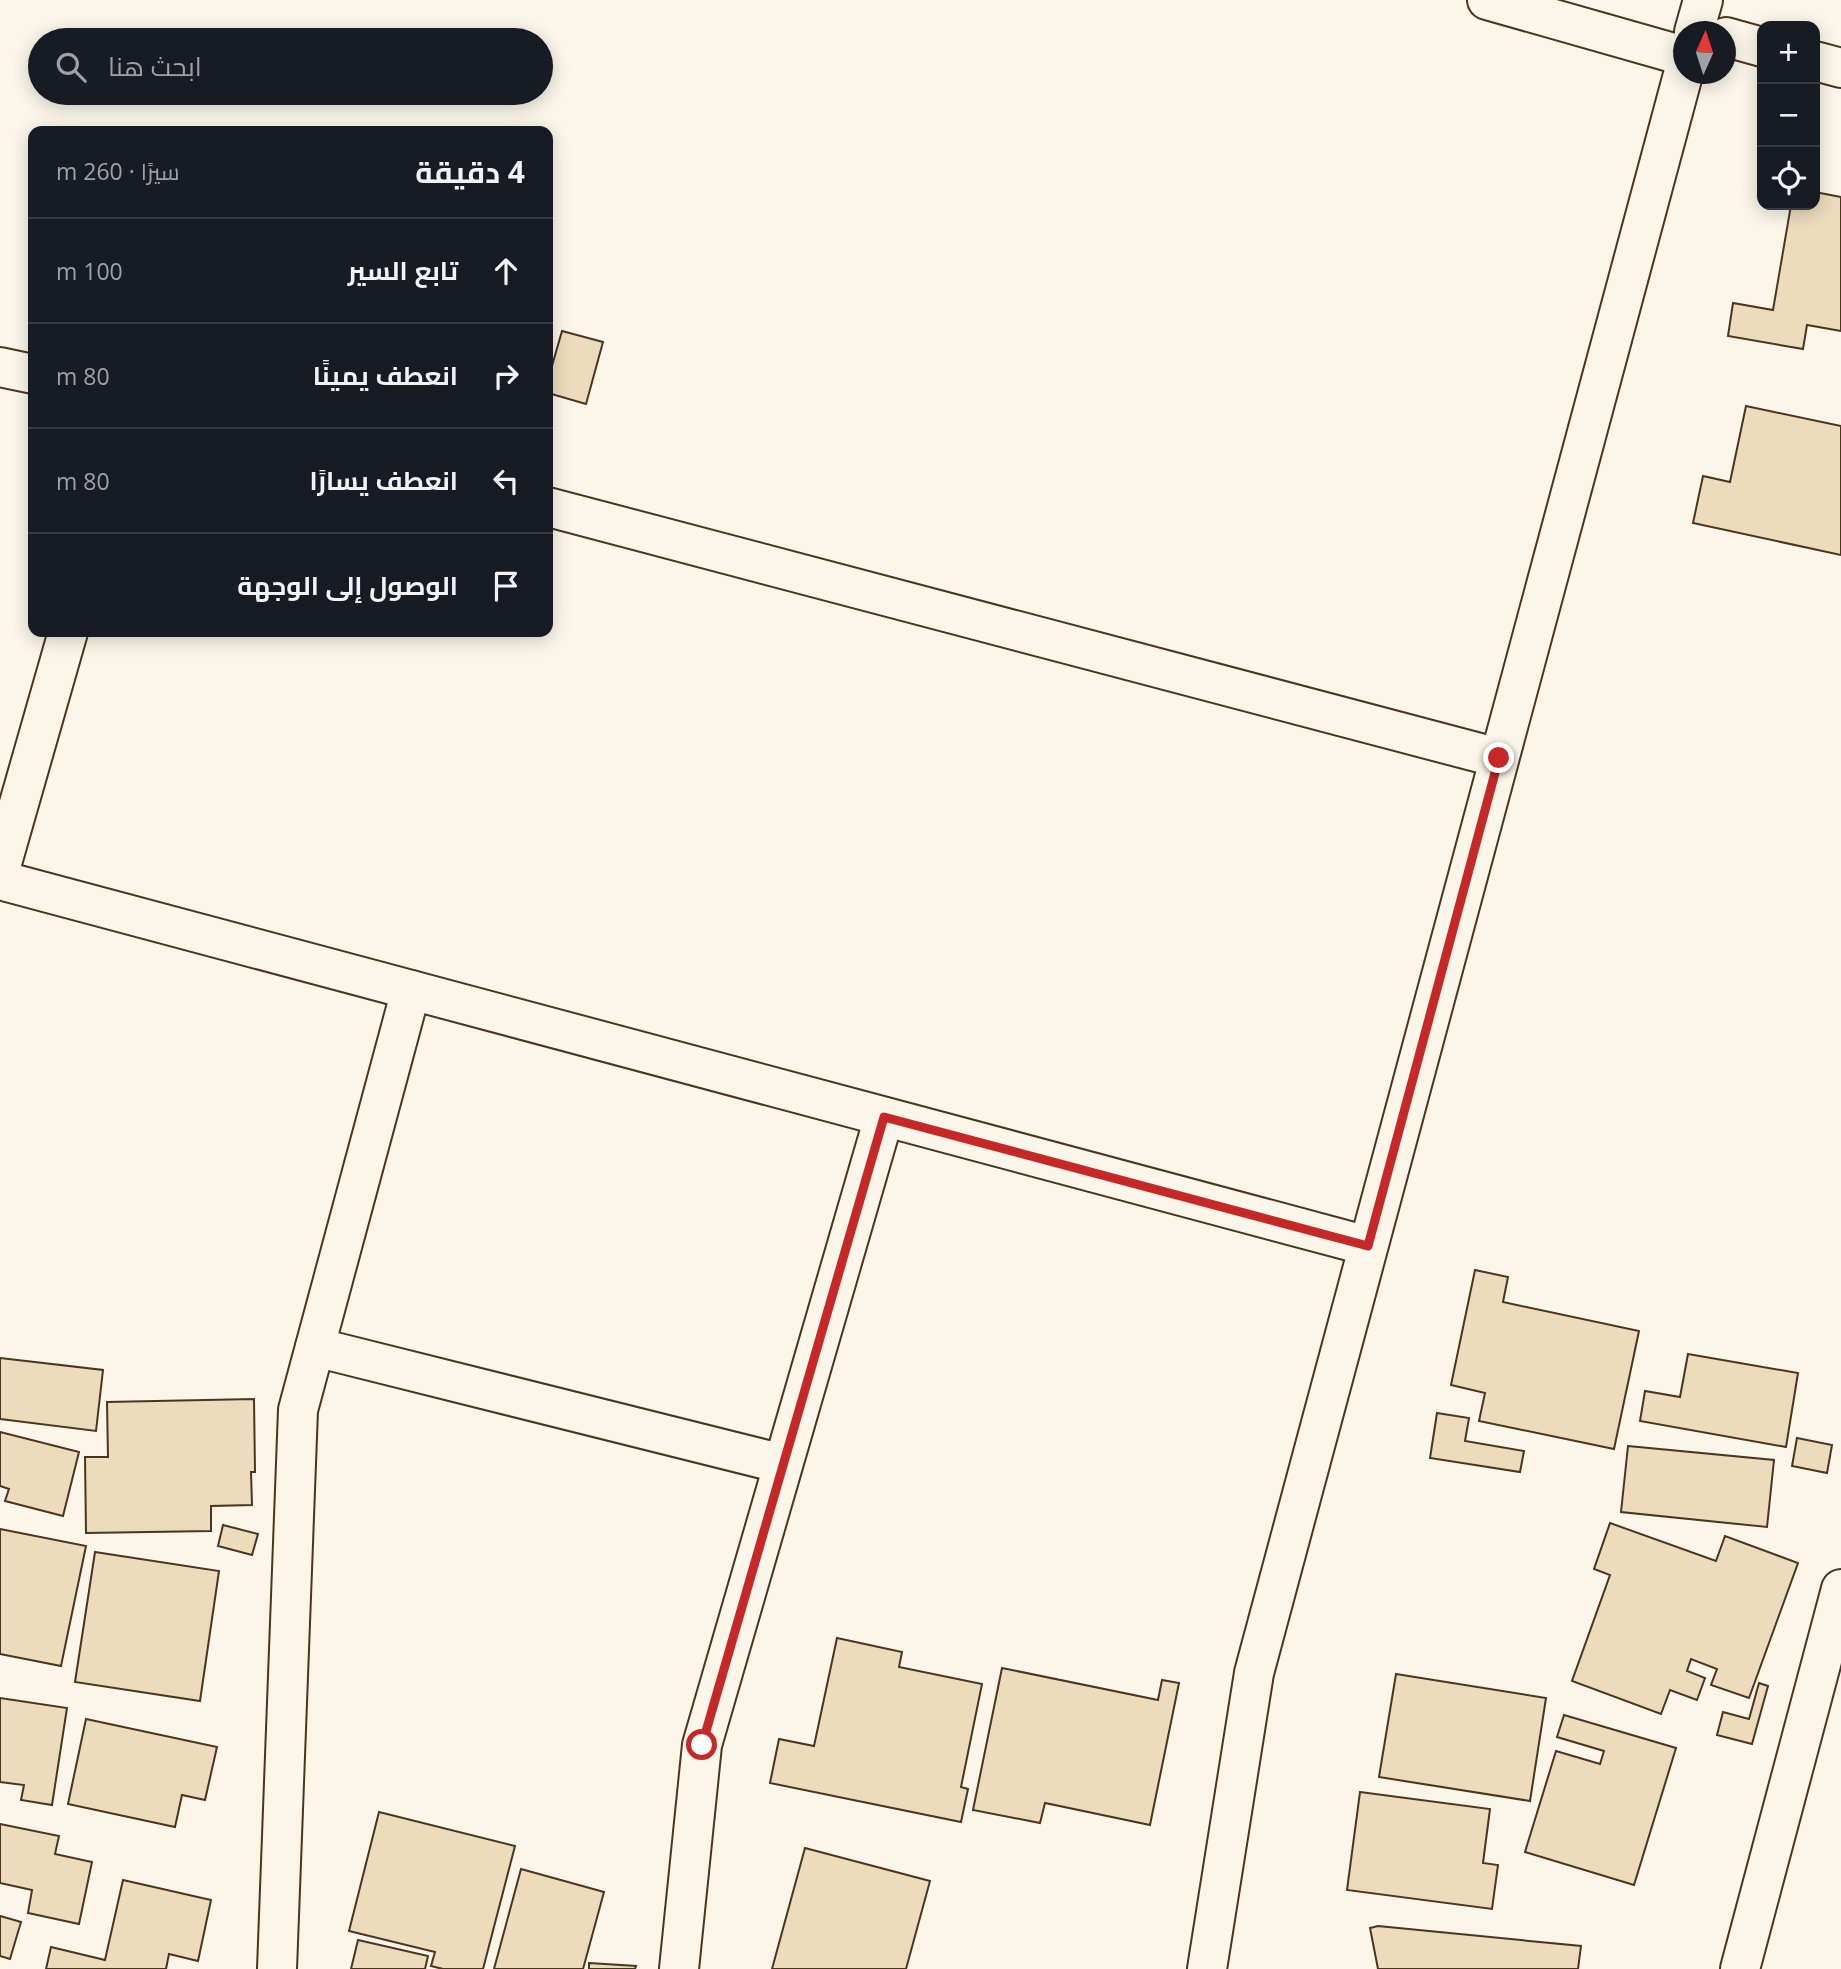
<!DOCTYPE html>
<html lang="ar">
<head>
<meta charset="utf-8">
<style>
  :root { --surface:#171b24; --page:#242831; --text:#f1f3f6; --muted:#9ea1a6; --line:#363941 }
  body { margin:0; font-family:"Open Sans",Cairo,sans-serif; background:var(--page); color:var(--text); direction:rtl }
  .controls { position:absolute; right:21px; top:21px; display:grid; overflow:hidden; border-radius:14px; box-shadow:0 4px 18px #0003 }
  .controls button { width:63px; height:63px; display:grid; place-items:center; padding:0; border:0; border-bottom:2px solid var(--line); background:var(--surface); color:var(--text); font:35px sans-serif }
  .compass { position:absolute; left:1673px; top:21px; width:63px; height:63px; border-radius:50%; background:var(--surface); box-shadow:0 4px 18px #0003; rotate:3deg }
  .stop { position:absolute; width:21px; height:21px; margin:-16px; border:5px solid #c62828; border-radius:50%; background:#fff }
  .stop.end { background:#c62828; border-color:#fff; box-shadow:0 2px 7px #0008 }
  .list { margin:0; padding:0; list-style:none }
  h2 { display:flex; justify-content:space-between; align-items:center; height:91px; margin:0; padding:0 28px; font-size:30px }
  h2 small { font-size:23px; font-weight:400; color:var(--muted) }
  .list li { display:grid; grid-template-columns:46px 1fr auto; gap:21px; align-items:center; box-sizing:border-box; height:105px; padding:0 28px; border-top:2px solid var(--line) }
  .list b { display:block; font-size:26px; white-space:nowrap }
  .list em { font-size:23px; font-style:normal; color:var(--muted) }
  .icon { flex:none; width:38px; height:38px; fill:none; stroke:currentColor; stroke-width:2; stroke-linecap:round; stroke-linejoin:round }
  .map { position:relative; flex:none; width:1841px; height:1969px; overflow:hidden; direction:ltr }
  .search { position:absolute; background:var(--surface); box-shadow:0 4px 18px #0003; left:28px; top:28px; width:525px; height:77px; display:flex; align-items:center; gap:18px; box-sizing:border-box; padding:0 24px; border-radius:38px; color:var(--muted); font-size:26px }
  .panel { position:absolute; background:var(--surface); box-shadow:0 4px 18px #0003; left:28px; top:126px; width:525px; height:511px; border-radius:14px; direction:rtl }
  .map>svg:first-child { display:block }
</style>
</head>
<body>
<div class="map">
<svg width="1841" height="1969" viewBox="0 0 1841 1969">
  <rect width="100%" height="100%" fill="#fbf6e9"/>
  <!-- building -->
  <g fill="#ecdcbc" stroke="#4a3520" stroke-width="2">
    <polygon points="1815,192 1841,197 1841,331 1807,325 1803,349 1728,336 1733,303 1773,310 1791,205 1815,205"/>
    <polygon points="562,331 603,342 586,404 548,393 548,380"/>
    <polygon points="1746,406 1841,426 1841,555 1693,523 1703,476 1730,482"/>
    <polygon points="1475,1270 1508,1277 1503,1302 1639,1331 1614,1449 1479,1421 1485,1393 1451,1385"/>
    <polygon points="1688,1354 1798,1373 1786,1447 1640,1421 1645,1391 1680,1397"/>
    <polygon points="0,1358 103,1370 96,1431 0,1419"/>
    <polygon points="254,1399 255,1472 251,1472 252,1505 211,1506 211,1531 86,1533 85,1457 108,1457 107,1402"/>
    <polygon points="1437,1413 1469,1418 1465,1441 1524,1451 1520,1472 1430,1458"/>
    <polygon points="0,1432 79,1452 63,1516 5,1501 9,1489 0,1486"/>
    <polygon points="1797,1438 1832,1445 1827,1473 1792,1466"/>
    <polygon points="1628,1446 1774,1460 1767,1527 1621,1512"/>
    <polygon points="1610,1523 1716,1561 1725,1536 1798,1563 1749,1698 1711,1685 1717,1669 1691,1659 1687,1671 1705,1678 1697,1700 1670,1690 1661,1714 1572,1681 1610,1575 1594,1569"/>
    <polygon points="223,1525 258,1534 252,1555 218,1546"/>
    <polygon points="0,1529 86,1546 61,1666 0,1654"/>
    <polygon points="95,1552 219,1571 200,1701 75,1682"/>
    <polygon points="837,1638 902,1652 899,1667 982,1684 961,1787 968,1789 961,1822 770,1783 779,1739 814,1746"/>
    <polygon points="1002,1668 1158,1700 1162,1680 1179,1683 1150,1825 1045,1803 1040,1823 973,1810"/>
    <polygon points="1396,1674 1546,1698 1530,1801 1379,1777"/>
    <polygon points="1759,1683 1768,1686 1752,1744 1717,1735 1723,1712 1749,1719"/>
    <polygon points="0,1698 67,1708 52,1805 21,1800 24,1785 0,1782"/>
    <polygon points="1564,1715 1676,1748 1634,1885 1525,1852 1556,1751 1600,1764 1604,1751 1557,1737"/>
    <polygon points="86,1719 217,1747 205,1800 182,1795 175,1827 68,1804"/>
    <polygon points="1360,1792 1490,1809 1483,1863 1498,1865 1492,1909 1347,1890"/>
    <polygon points="379,1812 515,1846 483,1969 443,1969 431,1966 435,1952 349,1931"/>
    <polygon points="0,1824 59,1836 55,1854 92,1862 79,1924 28,1913 32,1890 0,1883"/>
    <polygon points="805,1848 930,1881 906,1969 772,1969"/>
    <polygon points="521,1869 604,1892 583,1969 494,1969"/>
    <polygon points="123,1880 211,1900 198,1961 169,1954 166,1969 46,1969 51,1947 105,1960"/>
    <polygon points="0,1916 21,1922 10,1959 0,1956"/>
    <polygon points="1378,1926 1581,1946 1578,1969 1378,1969 1370,1928"/>
    <polygon points="358,1940 428,1956 425,1969 351,1969"/>
    <polygon points="589,1963 636,1966 635,1969 589,1969"/>
  </g>
  <g fill="none" stroke-linecap="round" stroke-linejoin="round">
    <!-- minor casing -->
    <g stroke="#4a3520" stroke-width="42">
      <g id="minor">
        <polyline points="1487,0 1684,56"/>
        <polyline points="1694,32 1703,0"/>
        <polyline points="1726,37 1762,47"/>
        <polyline points="1815,61 1841,68"/>
        <polyline points="0,367 33,374"/>
        <polyline points="548,507 1499,758"/>
        <polyline points="0,870 68,632"/>
        <polyline points="0,880 1368,1246"/>
        <polyline points="315,1347 783,1464"/>
        <polyline points="277,1969 298,1410 411,990"/>
        <polyline points="679,1969 702,1745 884,1117"/>
        <polyline points="1207,1969 1254,1673 1684,71"/>
        <polyline points="1740,1969 1841,1589"/>
      </g>
    </g>
    <!-- minor -->
    <use href="#minor" stroke="#fbf6e9" stroke-width="38"/>
  </g>
  <g fill="none" stroke-linecap="round" stroke-linejoin="round">
    <!-- route -->
    <polyline stroke="#c62828" stroke-width="9" points="702,1745 884,1117 1368,1246 1499,758"/>
  </g>
</svg>
<div class="controls">
<button>+</button>
<button>−</button>
<button><svg class="icon" aria-label="locate" viewBox="0 0 24 24"><circle cx="12" cy="12" r="6"/><path d="M12 2v4M12 18v4M2 12h4M18 12h4"/></svg></button>
</div>
<svg class="compass" viewBox="-18 -18 36 36"><path d="M0-13l5 13h-10z" fill="#e53935"/><path d="M0 13l5-13h-10z" fill="#9ea1a6"/></svg>
<div class="stop" style="left:702px;top:1745px"></div>
<div class="stop end" style="left:1499px;top:758px"></div>
<div class="search"><svg class="icon" aria-label="search" viewBox="0 0 24 24"><circle cx="10" cy="10" r="6"/><path d="M15 15l6 6"/></svg>ابحث هنا</div>
<section class="panel">
<h2>4 دقيقة<small>سيرًا · 260 m</small></h2>
<ul class="list">
<li><svg class="icon" aria-label="ahead" viewBox="0 0 24 24"><path d="M12 20V5M6 11l6-6 6 6"/></svg><div><b>تابع السير</b></div><em>100 m</em></li>
<li><svg class="icon" aria-label="right" viewBox="0 0 24 24"><path d="M7 20v-9h11M14 6l5 5-5 5"/></svg><div><b>انعطف يمينًا</b></div><em>80 m</em></li>
<li><svg class="icon" aria-label="left" viewBox="0 0 24 24"><path d="M17 20v-9H6M10 6l-5 5 5 5"/></svg><div><b>انعطف يسارًا</b></div><em>80 m</em></li>
<li><svg class="icon" aria-label="arrive" viewBox="0 0 24 24"><path d="M6 21V4h12l-3 4 3 4H6"/></svg><div><b>الوصول إلى الوجهة</b></div></li>
</ul>
</section>
</div>
</body>
</html>
